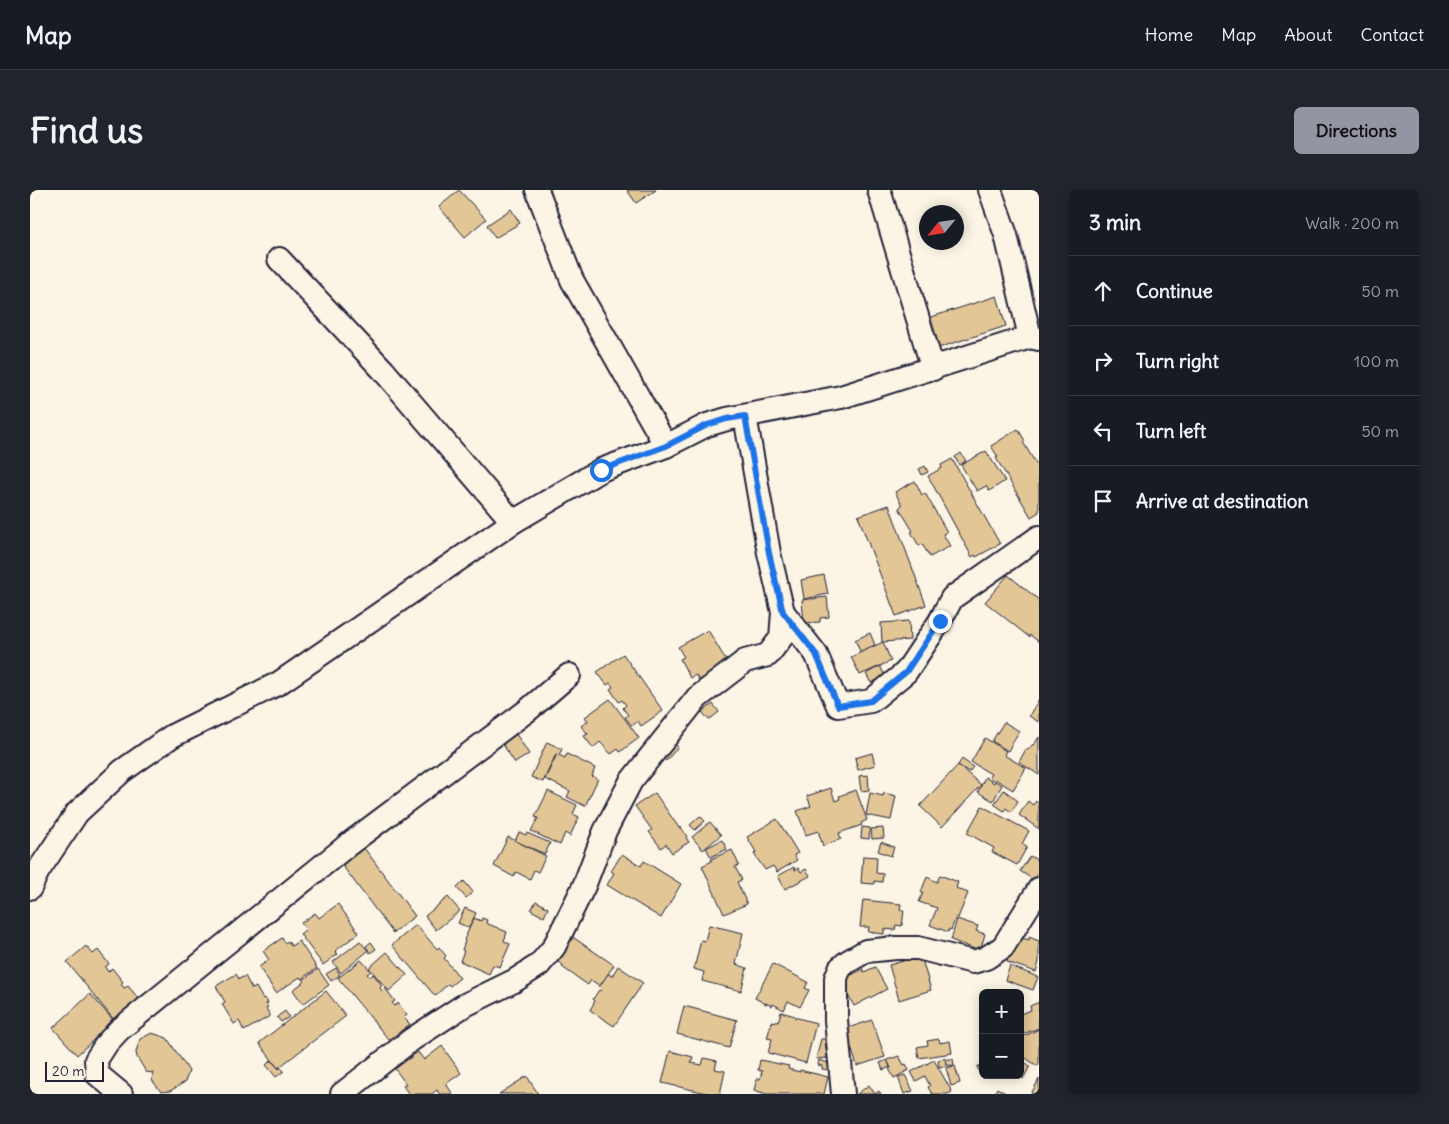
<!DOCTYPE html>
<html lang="en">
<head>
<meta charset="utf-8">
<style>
  :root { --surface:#171b24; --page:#20242c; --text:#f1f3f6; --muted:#9ea1a6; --line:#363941; --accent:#9495a2 }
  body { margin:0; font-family:Delius,sans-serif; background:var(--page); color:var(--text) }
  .controls { position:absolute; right:15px; bottom:15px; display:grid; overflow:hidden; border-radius:8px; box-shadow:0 2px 12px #0003 }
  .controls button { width:45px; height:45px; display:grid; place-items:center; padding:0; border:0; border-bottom:1px solid var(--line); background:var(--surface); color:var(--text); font:25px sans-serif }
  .compass { position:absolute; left:889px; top:15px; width:45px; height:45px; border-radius:50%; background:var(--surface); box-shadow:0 2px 12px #0003; rotate:240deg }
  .scale { position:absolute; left:15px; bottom:12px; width:59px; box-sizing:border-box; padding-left:5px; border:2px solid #22223b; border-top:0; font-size:14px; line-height:18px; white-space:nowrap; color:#22223b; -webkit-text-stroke:4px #fcf5e5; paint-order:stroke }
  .stop { position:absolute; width:15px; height:15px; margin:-11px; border:4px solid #1a73e8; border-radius:50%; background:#fff }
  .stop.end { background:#1a73e8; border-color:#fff; box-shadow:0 1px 5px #0008 }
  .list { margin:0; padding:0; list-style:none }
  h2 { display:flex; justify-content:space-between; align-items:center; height:65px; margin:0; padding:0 20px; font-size:21px }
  h2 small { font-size:16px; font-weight:400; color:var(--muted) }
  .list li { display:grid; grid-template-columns:32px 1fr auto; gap:15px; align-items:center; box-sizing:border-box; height:70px; padding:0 20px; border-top:1px solid var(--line) }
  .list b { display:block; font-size:19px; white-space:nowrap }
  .list em { font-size:16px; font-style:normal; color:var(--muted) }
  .icon { flex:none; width:28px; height:28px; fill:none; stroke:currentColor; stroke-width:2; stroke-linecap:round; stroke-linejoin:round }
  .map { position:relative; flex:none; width:1009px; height:904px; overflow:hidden; border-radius:8px }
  header { display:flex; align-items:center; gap:30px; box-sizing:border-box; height:70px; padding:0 25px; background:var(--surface); border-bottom:1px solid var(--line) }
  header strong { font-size:24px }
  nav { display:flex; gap:28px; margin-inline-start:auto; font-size:18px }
  .intro { display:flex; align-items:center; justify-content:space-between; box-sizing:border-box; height:120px; padding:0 30px }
  h1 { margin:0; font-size:35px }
  .button { padding:12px 22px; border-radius:8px; background:var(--accent); color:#111; font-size:18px; font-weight:700 }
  main { display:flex; gap:30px; padding:0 30px }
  aside { flex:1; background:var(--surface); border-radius:8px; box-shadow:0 2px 12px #0003 }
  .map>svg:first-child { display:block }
</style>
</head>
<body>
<header>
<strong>Map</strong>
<nav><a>Home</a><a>Map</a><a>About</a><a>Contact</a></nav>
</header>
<div class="intro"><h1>Find us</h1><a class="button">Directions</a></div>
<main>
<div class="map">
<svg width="1009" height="904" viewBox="0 0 1009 904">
  <rect width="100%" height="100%" fill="#fcf5e5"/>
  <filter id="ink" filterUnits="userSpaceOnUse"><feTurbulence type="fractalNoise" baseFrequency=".02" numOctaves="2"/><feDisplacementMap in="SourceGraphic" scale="10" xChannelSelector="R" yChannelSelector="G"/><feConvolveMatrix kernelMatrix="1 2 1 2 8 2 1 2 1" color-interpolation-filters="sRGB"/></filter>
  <g filter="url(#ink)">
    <!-- building -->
    <g fill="#e2c696" stroke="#22223b">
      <polygon points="429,0 456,29 435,47 409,17"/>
      <polygon points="597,0 626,0 606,13"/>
      <polygon points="481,19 490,33 465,48 457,35"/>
      <polygon points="967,106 976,136 905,159 895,129"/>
      <polygon points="988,239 995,251 993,252 1009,279 1009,322 1001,327 966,268 968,267 961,256"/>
      <polygon points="956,261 975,291 959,301 956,296 947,301 931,275"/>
      <polygon points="931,263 936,271 929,275 925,267"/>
      <polygon points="922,269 970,354 946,367 945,365 942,367 898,286 912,278 911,275"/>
      <polygon points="895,276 898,282 892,285 889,279"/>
      <polygon points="885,291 892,305 895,303 917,342 913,344 920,356 900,367 892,354 889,356 881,342 883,341 869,318 872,315 865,302"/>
      <polygon points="859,315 896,415 866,426 828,326"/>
      <polygon points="794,385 798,404 774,409 771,390"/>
      <polygon points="978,385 1009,410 1009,452 1000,445 999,447 955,412"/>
      <polygon points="797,407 799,427 790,428 790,432 774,433 772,410"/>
      <polygon points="879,431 880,450 852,452 851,433"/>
      <polygon points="678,440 700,477 671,494 666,485 660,488 650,469 654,467 648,457"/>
      <polygon points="840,443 845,455 830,461 825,450"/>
      <polygon points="853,452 861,471 830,485 821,467"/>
      <polygon points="593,464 633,521 611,536 608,531 602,536 595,527 598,525 593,518 596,515 592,510 589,512 580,499 583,497 580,493 577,495 567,482"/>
      <polygon points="850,476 855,486 841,493 836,484"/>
      <polygon points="580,509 609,548 590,562 588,559 581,564 570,552 563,558 554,546 558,544 551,536 558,531 555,527"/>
      <polygon points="1009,509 1009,532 999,526"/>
      <polygon points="683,514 689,522 679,530 672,522"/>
      <polygon points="974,532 989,541 978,561 962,551"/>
      <polygon points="482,538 499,564 485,573 468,547"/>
      <polygon points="1009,547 1009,585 989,572 996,559 998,560 1003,554 1004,555"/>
      <polygon points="955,548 976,561 974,565 996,578 983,600 965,589 964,591 959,587 961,584 941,572"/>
      <polygon points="517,552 532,559 529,565 526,564 513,592 501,587"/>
      <polygon points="644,553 648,557 636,571 632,566"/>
      <polygon points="842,563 845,575 828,580 825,568"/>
      <polygon points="527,564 535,568 537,564 565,578 562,586 568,589 555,616 537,607 540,601 515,589"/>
      <polygon points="932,569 943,577 939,582 928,575"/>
      <polygon points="928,575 951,595 912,637 890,616"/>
      <polygon points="838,585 839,600 831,601 829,586"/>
      <polygon points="955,587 964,593 965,591 972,595 963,611 948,602"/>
      <polygon points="801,598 805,611 810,609 809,606 826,600 837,630 831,633 832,635 809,643 811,649 793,656 788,641 776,645 767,621 781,616 777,606"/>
      <polygon points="974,600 988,611 981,622 976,618 974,621 964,614"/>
      <polygon points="518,601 547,615 543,624 549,627 540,646 535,643 530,655 501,641 508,628 505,627"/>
      <polygon points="625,603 649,638 651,637 657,647 656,648 659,652 642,663 636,654 631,658 619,642 622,640 605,616"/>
      <polygon points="840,603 853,606 854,603 866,606 861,630 836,625"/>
      <polygon points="998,611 1003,615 1006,611 1009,614 1009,639 989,625"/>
      <polygon points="952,616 999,641 992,654 997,657 987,675 962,662 964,658 937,643"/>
      <polygon points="670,626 675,631 665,640 660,635"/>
      <polygon points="747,629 768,663 764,665 767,670 747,682 743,676 735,680 724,664 726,662 717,647"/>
      <polygon points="680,632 691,645 673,660 662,647"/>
      <polygon points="832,637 840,638 839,649 831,648"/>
      <polygon points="853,638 854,648 842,649 841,639"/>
      <polygon points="489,642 496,645 497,643 520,653 515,664 485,651"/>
      <polygon points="478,647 516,666 508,682 504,680 500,689 486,682 484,687 464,676"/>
      <polygon points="692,650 697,659 681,667 676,658"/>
      <polygon points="851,652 864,657 861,666 848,661"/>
      <polygon points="331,654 385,726 363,743 309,671"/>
      <polygon points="702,660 709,675 705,677 712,690 707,692 717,714 694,724 672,676 682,671 681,669"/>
      <polygon points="592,664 611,676 614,671 651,694 631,728 577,695 584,683 581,681"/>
      <polygon points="833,666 847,667 846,683 853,684 852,692 844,691 844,694 831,693"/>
      <polygon points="1000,666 1009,671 1009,682 1004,690 990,681"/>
      <polygon points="764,677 765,680 768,678 771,682 776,679 780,686 755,699 748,686"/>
      <polygon points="910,685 928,692 926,698 938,703 928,728 926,727 921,740 919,739 918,742 900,735 907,718 889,712 893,703 891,702 897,687 907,692"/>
      <polygon points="434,691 443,702 436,708 427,698"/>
      <polygon points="418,707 430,721 406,740 395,726"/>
      <polygon points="833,710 871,714 870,720 874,720 872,736 866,735 865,740 854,739 854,744 838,742 839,737 830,737"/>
      <polygon points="506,711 518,718 514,727 501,720"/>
      <polygon points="308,714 329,743 305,761 308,764 293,775 270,744 276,739 271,733 285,723 289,728"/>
      <polygon points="435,718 446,723 439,738 428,733"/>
      <polygon points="444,728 451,731 452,728 457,730 456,733 477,742 474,751 480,754 470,777 463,775 459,784 430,771 434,761 432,760 435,751 434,750"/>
      <polygon points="927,729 948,736 946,741 955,744 950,761 921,750"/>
      <polygon points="386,735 407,759 409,757 416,766 414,768 430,788 420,796 418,794 405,806 362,755"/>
      <polygon points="679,735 713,743 706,774 717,778 711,801 672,791 674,782 664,779 671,750 675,751"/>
      <polygon points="541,746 584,775 570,796 561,790 558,795 532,777 533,775 525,770"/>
      <polygon points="986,746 999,750 999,747 1009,751 1009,772 1006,782 977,772"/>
      <polygon points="252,748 255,753 258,751 261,756 269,751 287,778 271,789 270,787 246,803 229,777 239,770 233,761"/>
      <polygon points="330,751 338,761 311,783 303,772"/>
      <polygon points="341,752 346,759 340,763 336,756"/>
      <polygon points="56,756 63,764 68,760 79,774 75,777 78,782 82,778 93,792 91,794 94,798 98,796 109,809 84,830 37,772"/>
      <polygon points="357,762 377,785 359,801 339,778"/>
      <polygon points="891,766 901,800 869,810 859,775"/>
      <polygon points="331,770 341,781 337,784 340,787 343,784 352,795 350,798 352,801 355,798 365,811 362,813 365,816 368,813 377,825 374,828 380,834 359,850 308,788"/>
      <polygon points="743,774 778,792 775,798 779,800 770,817 758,811 754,820 743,814 742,816 736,813 736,814 725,808"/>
      <polygon points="588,776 613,793 584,836 560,820 565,811 563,809 569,800 570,801 571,799 569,797 578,784 582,786"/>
      <polygon points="980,776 1008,787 1003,800 975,790"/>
      <polygon points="845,777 857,799 824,816 810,791 833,779 834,782"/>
      <polygon points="306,778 310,785 301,791 296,784"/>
      <polygon points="288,779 299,795 273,814 263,800 275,791 273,790"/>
      <polygon points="206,784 209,789 215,786 222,799 226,797 233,809 235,808 238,813 236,814 238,817 236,818 240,826 214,841 209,831 204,834 192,814 195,812 186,796"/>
      <polygon points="296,801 316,826 248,878 229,853"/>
      <polygon points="60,804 84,831 47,865 23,838"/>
      <polygon points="1009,812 1009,838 990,845 990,824 1001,820 1000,816"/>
      <polygon points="654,816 707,830 699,858 647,844"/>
      <polygon points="255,821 259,827 251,832 247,827"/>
      <polygon points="751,822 765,826 764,827 786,833 776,873 738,863 742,849 737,848 742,831 748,832"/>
      <polygon points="842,830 855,867 827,876 815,839"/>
      <polygon points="1009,839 1009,875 1007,876 993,866 990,861 990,848"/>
      <polygon points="122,843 137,848 159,881 155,892 140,901 131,902 122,890 123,883 116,882 107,867 106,862 110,849"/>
      <polygon points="791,849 795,849 797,868 786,869"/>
      <polygon points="909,849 910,853 920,851 922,863 889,868 887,857 898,855 897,851"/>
      <polygon points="412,856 431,883 416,894 423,904 409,904 407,900 402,904 379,904 373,896 376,894 365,879 388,862 394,870"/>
      <polygon points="640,861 663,867 661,873 672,875 674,868 687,871 685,879 695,881 690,904 681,904 632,893"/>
      <polygon points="869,866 874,875 876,874 879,880 864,888 859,879 861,878 857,870"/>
      <polygon points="915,868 916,876 909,877 908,870"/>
      <polygon points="917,869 923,869 924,875 918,876"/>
      <polygon points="990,869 1000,876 993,889 988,885 990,885"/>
      <polygon points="241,870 249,879 250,877 254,881 246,887 236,875"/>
      <polygon points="730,870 759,876 758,879 770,882 770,880 798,887 794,904 736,904 724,900 727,889 730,889 732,881 728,880"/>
      <polygon points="789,870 798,873 799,880 792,879 792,876 788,875"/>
      <polygon points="857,870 860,877 853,880 850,873"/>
      <polygon points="904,870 922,902 918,904 902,904 898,897 900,896 895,886 886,891 881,882"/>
      <polygon points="953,874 953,883 951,884 947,877"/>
      <polygon points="925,876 930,893 921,896 916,878"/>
      <polygon points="875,885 883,901 874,904 868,887"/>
      <polygon points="497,886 508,904 469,904"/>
      <polygon points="1009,889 1009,904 1001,904"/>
      <polygon points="839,895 845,904 849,901 851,904 827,904"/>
      <polygon points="967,898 977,904 964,904"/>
    </g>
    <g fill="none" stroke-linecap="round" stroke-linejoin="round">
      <!-- street casing -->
      <g stroke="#22223b" stroke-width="26">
        <g id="street">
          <polyline points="507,0 542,90 636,256"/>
          <polyline points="849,0 903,179"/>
          <polyline points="960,0 976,45 1000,147 1009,149"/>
          <polyline points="249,69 353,180 483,332"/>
          <polyline points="753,422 786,464 808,516 841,511 876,482 910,431 922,408 1009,347"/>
          <polyline points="0,698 8,681 47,623 92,581 142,546 249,493 483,332 571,280 636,256 677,235 697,229 811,207 1000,147"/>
          <polyline points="91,904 67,884 66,870 77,853 89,840 319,654 498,520 539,485"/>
          <polyline points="312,904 381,850 433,816 484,791 509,775 524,757 554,696 575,641 601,591 667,508 715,471 738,465 751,448 753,422 739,363 715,226"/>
          <polyline points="813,904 806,830 806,788 810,778 817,772 836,761 866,758 888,758 943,772 956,768 973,757 1009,699"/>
        </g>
      </g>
      <!-- street -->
      <use href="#street" stroke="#fcf5e5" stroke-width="22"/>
    </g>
  </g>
  <g fill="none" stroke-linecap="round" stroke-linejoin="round" filter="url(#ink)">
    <!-- route -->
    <polyline stroke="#1a73e8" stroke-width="6" points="571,280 636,256 677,235 697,229 715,226 739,363 753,422 786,464 808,516 841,511 876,482 910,431"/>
  </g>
</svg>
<div class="controls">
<button>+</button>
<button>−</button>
</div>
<svg class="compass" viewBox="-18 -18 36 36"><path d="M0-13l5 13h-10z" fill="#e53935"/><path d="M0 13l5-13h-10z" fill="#9ea1a6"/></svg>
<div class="scale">20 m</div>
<div class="stop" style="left:571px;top:280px"></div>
<div class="stop end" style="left:910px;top:431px"></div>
</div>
<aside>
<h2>3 min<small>Walk · 200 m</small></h2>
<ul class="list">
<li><svg class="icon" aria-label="ahead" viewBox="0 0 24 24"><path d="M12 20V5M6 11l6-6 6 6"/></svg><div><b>Continue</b></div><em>50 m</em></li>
<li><svg class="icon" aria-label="right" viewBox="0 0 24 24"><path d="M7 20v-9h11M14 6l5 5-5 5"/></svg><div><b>Turn right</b></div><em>100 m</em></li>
<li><svg class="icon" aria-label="left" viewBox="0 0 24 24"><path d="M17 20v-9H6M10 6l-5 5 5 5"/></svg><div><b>Turn left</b></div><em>50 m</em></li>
<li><svg class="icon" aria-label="arrive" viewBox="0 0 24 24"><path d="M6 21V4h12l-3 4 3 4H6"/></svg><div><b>Arrive at destination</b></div></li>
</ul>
</aside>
</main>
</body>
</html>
